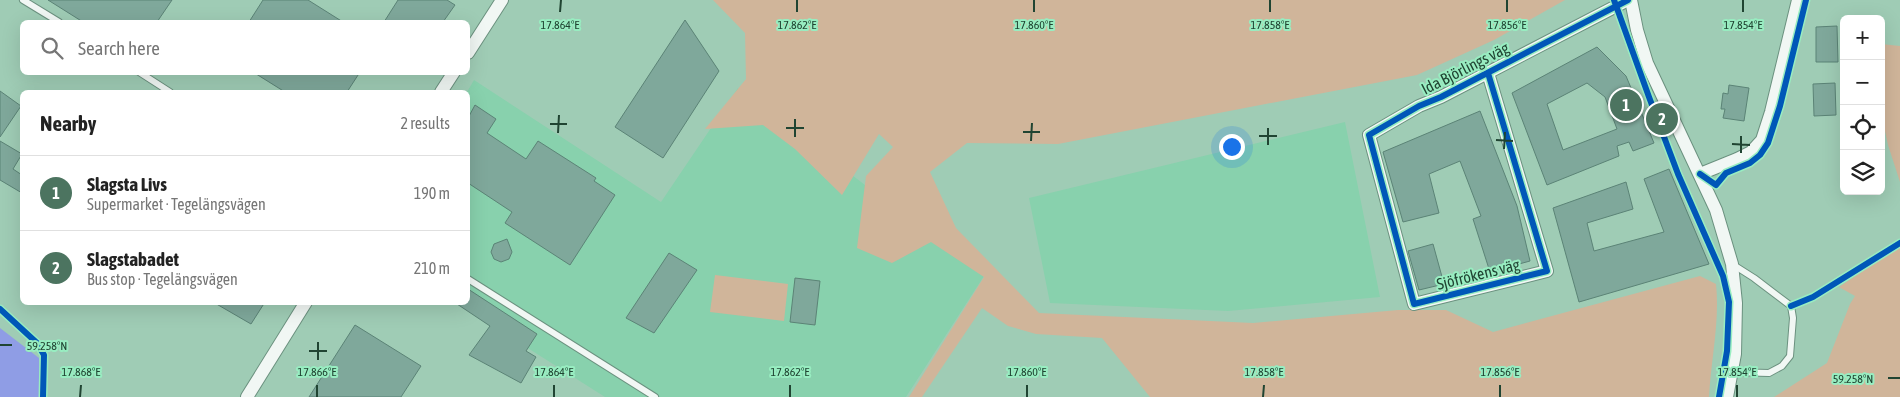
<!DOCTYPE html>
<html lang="en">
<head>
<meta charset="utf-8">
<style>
  :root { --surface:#fff; --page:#f6f6f6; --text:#222; --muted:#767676; --line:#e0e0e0; --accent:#4c7460 }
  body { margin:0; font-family:"Asap Condensed",sans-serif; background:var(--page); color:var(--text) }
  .controls { position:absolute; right:15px; top:15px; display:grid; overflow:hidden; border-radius:8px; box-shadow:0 5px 20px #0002 }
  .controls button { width:45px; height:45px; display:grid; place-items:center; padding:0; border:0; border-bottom:1px solid var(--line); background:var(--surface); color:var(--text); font:25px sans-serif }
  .you { position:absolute; left:1231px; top:146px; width:18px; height:18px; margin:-12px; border:4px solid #fff; border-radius:50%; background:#1a73e8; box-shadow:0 0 0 8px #1a73e833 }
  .badge { display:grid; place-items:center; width:32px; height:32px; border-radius:50%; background:var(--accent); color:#fff; font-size:16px; font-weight:700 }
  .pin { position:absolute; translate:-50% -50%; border:2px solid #fff; box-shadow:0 1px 5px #0006 }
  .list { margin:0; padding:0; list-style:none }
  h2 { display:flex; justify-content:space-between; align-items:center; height:65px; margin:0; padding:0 20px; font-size:21px }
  h2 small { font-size:16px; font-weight:400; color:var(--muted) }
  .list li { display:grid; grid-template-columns:32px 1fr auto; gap:15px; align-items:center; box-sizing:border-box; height:75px; padding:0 20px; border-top:1px solid var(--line) }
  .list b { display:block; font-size:19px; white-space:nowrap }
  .list p { margin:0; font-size:16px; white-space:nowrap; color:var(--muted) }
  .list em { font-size:16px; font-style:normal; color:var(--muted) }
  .icon { flex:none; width:28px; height:28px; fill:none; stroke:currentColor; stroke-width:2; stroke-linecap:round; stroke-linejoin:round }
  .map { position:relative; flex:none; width:1900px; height:397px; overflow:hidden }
  .search { position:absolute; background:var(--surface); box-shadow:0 5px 20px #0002; left:20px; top:20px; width:450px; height:55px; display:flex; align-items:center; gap:12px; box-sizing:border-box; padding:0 18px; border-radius:8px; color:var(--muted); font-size:19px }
  .panel { position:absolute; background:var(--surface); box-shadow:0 5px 20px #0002; left:20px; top:90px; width:450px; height:215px; border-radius:8px }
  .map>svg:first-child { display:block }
</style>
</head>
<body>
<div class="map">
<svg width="1900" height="397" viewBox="0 0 1900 397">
  <rect width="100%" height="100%" fill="#9fccb5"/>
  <!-- built -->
  <g fill="#88d1ad">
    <polygon points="474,80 661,202 738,88 984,276 906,397 605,397 457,303 468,302 467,92"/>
    <polygon points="1345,122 1380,297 1228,311 1050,303 1029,198"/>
  </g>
  <!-- green -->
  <g fill="#d0b59a">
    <path d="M713,0H1565L1494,40L1417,75L1058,144L967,143L930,172L956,228L1039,313L1253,323L1398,310H1446L1493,332L1700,276L1716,284C1720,321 1711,359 1709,397H1150L1102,338L1036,334L1008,326L982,308L922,397H909L984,277L931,242L892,263L857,248L866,176L893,147L879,134L842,195L795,149L763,125L705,129L746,79L745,33Z"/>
    <polygon points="1881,44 1900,46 1900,182 1888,145 1881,113"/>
    <polygon points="1900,246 1900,397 1774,397 1827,363 1850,304 1855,296 1839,287"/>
    <polygon points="715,275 788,284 784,321 710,312"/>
  </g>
  <!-- water -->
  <polygon fill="#8f9de5" points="0,328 39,358 41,397 0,397"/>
  <!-- building -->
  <g fill="#7fa89b" stroke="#5b8376" fill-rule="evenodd">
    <polygon points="48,0 172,0 157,22 83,22"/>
    <polygon points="263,0 308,0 343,22 249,22"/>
    <polygon points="398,0 447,0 455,5 443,22 384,22"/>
    <polygon points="685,20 719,71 663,158 615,127"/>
    <polygon points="1837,26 1838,62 1816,62 1816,27"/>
    <path d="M1597,47L1626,76L1654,143L1633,151L1629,142L1617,146L1619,156L1547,185L1512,93ZM1587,83L1605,97L1617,129L1563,150L1547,104Z"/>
    <polygon points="253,72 360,72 347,92 285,92"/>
    <polygon points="1835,83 1836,115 1814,116 1813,84"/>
    <polygon points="1729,85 1749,88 1744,121 1723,118 1725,109 1721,109 1723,93 1728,94"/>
    <polygon points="0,91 21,106 0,137"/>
    <polygon points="475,105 496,119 487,133 526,159 538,141 596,178 594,181 615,195 570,265 505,223 512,212 468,183 468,118"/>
    <polygon points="1480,111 1517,206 1530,261 1490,272 1473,219 1481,216 1460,161 1429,174 1439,213 1403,222 1383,152"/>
    <polygon points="0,141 22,154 13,169 22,175 22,193 0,180"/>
    <polygon points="1669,169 1709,264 1579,302 1553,208 1626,182 1633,209 1587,223 1594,251 1664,232 1644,179"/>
    <polygon points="507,239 512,252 509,259 501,262 494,259 491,252 494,244"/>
    <polygon points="1433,244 1444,284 1419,290 1408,251"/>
    <polygon points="669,253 697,270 654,333 626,318"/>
    <polygon points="795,278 820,281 815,325 790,322"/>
    <polygon points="468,289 537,334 526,351 536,357 521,383 469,355 490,326 454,302 468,302"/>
    <polygon points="213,302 265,302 251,324"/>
    <polygon points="355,325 421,366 401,397 309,397"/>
  </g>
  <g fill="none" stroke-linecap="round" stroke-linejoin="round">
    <!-- lane casing -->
    <g stroke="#6b917f" stroke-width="8">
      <g id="lane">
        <polyline points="23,0 59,22"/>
        <polyline points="139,72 170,92"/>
        <polyline points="468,279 655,397"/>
        <polyline points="1732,372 1769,373 1782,366 1790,356 1793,318 1791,306 1754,278 1732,264"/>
      </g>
    </g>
    <!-- street casing -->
    <g stroke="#6b917f" stroke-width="14">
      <g id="street">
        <polyline points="1631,0 1637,30 1647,63 1716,210 1732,264 1736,303 1735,354 1727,397"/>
        <polyline points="468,53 502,0"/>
        <polyline points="1488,73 1547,271 1414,304 1369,135 1419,106 1441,97 1628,0"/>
        <polyline points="441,92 454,72"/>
        <polyline points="1700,174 1737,159 1751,152 1762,140 1771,112 1798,0"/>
        <polyline points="247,397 306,302"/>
      </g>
    </g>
    <!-- lane -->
    <use href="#lane" stroke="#f1f7f4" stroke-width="6"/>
    <!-- street -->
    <use href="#street" stroke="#f1f7f4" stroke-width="12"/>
    <!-- cycleway casing -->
    <g stroke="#98edc1" stroke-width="9">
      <g id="cycleway">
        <polyline points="1614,0 1649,97 1678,174 1723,276 1729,302 1727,351 1719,397"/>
        <polyline points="1488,73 1547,271 1414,304 1369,135 1419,106 1441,97 1628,0"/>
        <polyline points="1700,174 1716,185 1726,173 1750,163 1760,155 1768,143 1780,106 1806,0"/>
        <polyline points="1791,306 1813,297 1900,243"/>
        <polyline points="0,309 37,343 44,355 43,397"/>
      </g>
    </g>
    <!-- cycleway -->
    <use href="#cycleway" stroke="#0057b8" stroke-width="6"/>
  </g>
  <!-- ticks -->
  <path fill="none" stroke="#204432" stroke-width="2" d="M560,12L561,0M797,12V0M1034,12V0M1270,12V0M1507,12V0M1743,12V0M550,124H567M786,128H804M1023,132H1040M558,133L559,115M1259,136H1277M795,137V119M1496,140L1513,141M1031,141L1032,123M1732,144L1750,145M1268,145V128M1504,149L1505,132M1741,153V136M0,345H12M309,351H327M318,360V342M1888,378H1900M80,397L81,385M317,397V385M554,397V385M790,397V385M1027,397V385M1263,397L1264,385M1500,397V385M1737,397V385"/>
  <g text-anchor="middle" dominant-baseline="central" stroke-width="4" stroke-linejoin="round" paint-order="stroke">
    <!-- street labels -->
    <g font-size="16" fill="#204432" stroke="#98edc1">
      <text transform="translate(1465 68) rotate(-27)">Ida Björlings väg</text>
      <text transform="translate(1478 274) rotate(-14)">Sjöfrökens väg</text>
    </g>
  </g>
  <g font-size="12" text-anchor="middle" fill="#204432" stroke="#98edc1" stroke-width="4" stroke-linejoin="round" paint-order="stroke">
    <text x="560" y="29">17.864°E</text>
    <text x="797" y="29">17.862°E</text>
    <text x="1034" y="29">17.860°E</text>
    <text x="1270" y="29">17.858°E</text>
    <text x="1507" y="29">17.856°E</text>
    <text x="1743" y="29">17.854°E</text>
    <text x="47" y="350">59.258°N</text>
    <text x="81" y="376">17.868°E</text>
    <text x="317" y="376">17.866°E</text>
    <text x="554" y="376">17.864°E</text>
    <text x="790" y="376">17.862°E</text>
    <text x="1027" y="376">17.860°E</text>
    <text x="1264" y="376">17.858°E</text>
    <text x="1500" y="376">17.856°E</text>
    <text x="1737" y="376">17.854°E</text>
    <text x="1853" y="383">59.258°N</text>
  </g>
</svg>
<div class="controls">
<button>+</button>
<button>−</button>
<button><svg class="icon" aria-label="locate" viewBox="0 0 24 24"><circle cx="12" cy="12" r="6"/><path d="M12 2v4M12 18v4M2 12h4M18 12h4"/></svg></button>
<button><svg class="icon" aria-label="layers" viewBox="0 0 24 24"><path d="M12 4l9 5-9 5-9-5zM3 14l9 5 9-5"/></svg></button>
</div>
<div class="you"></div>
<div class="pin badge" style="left:1626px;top:105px">1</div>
<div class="pin badge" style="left:1662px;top:119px">2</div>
<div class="search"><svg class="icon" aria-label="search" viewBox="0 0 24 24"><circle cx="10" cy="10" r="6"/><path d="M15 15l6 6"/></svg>Search here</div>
<section class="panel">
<h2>Nearby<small>2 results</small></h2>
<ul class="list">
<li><span class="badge">1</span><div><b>Slagsta Livs</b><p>Supermarket · Tegelängsvägen</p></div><em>190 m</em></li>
<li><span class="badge">2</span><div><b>Slagstabadet</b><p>Bus stop · Tegelängsvägen</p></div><em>210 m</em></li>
</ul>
</section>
</div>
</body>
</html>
